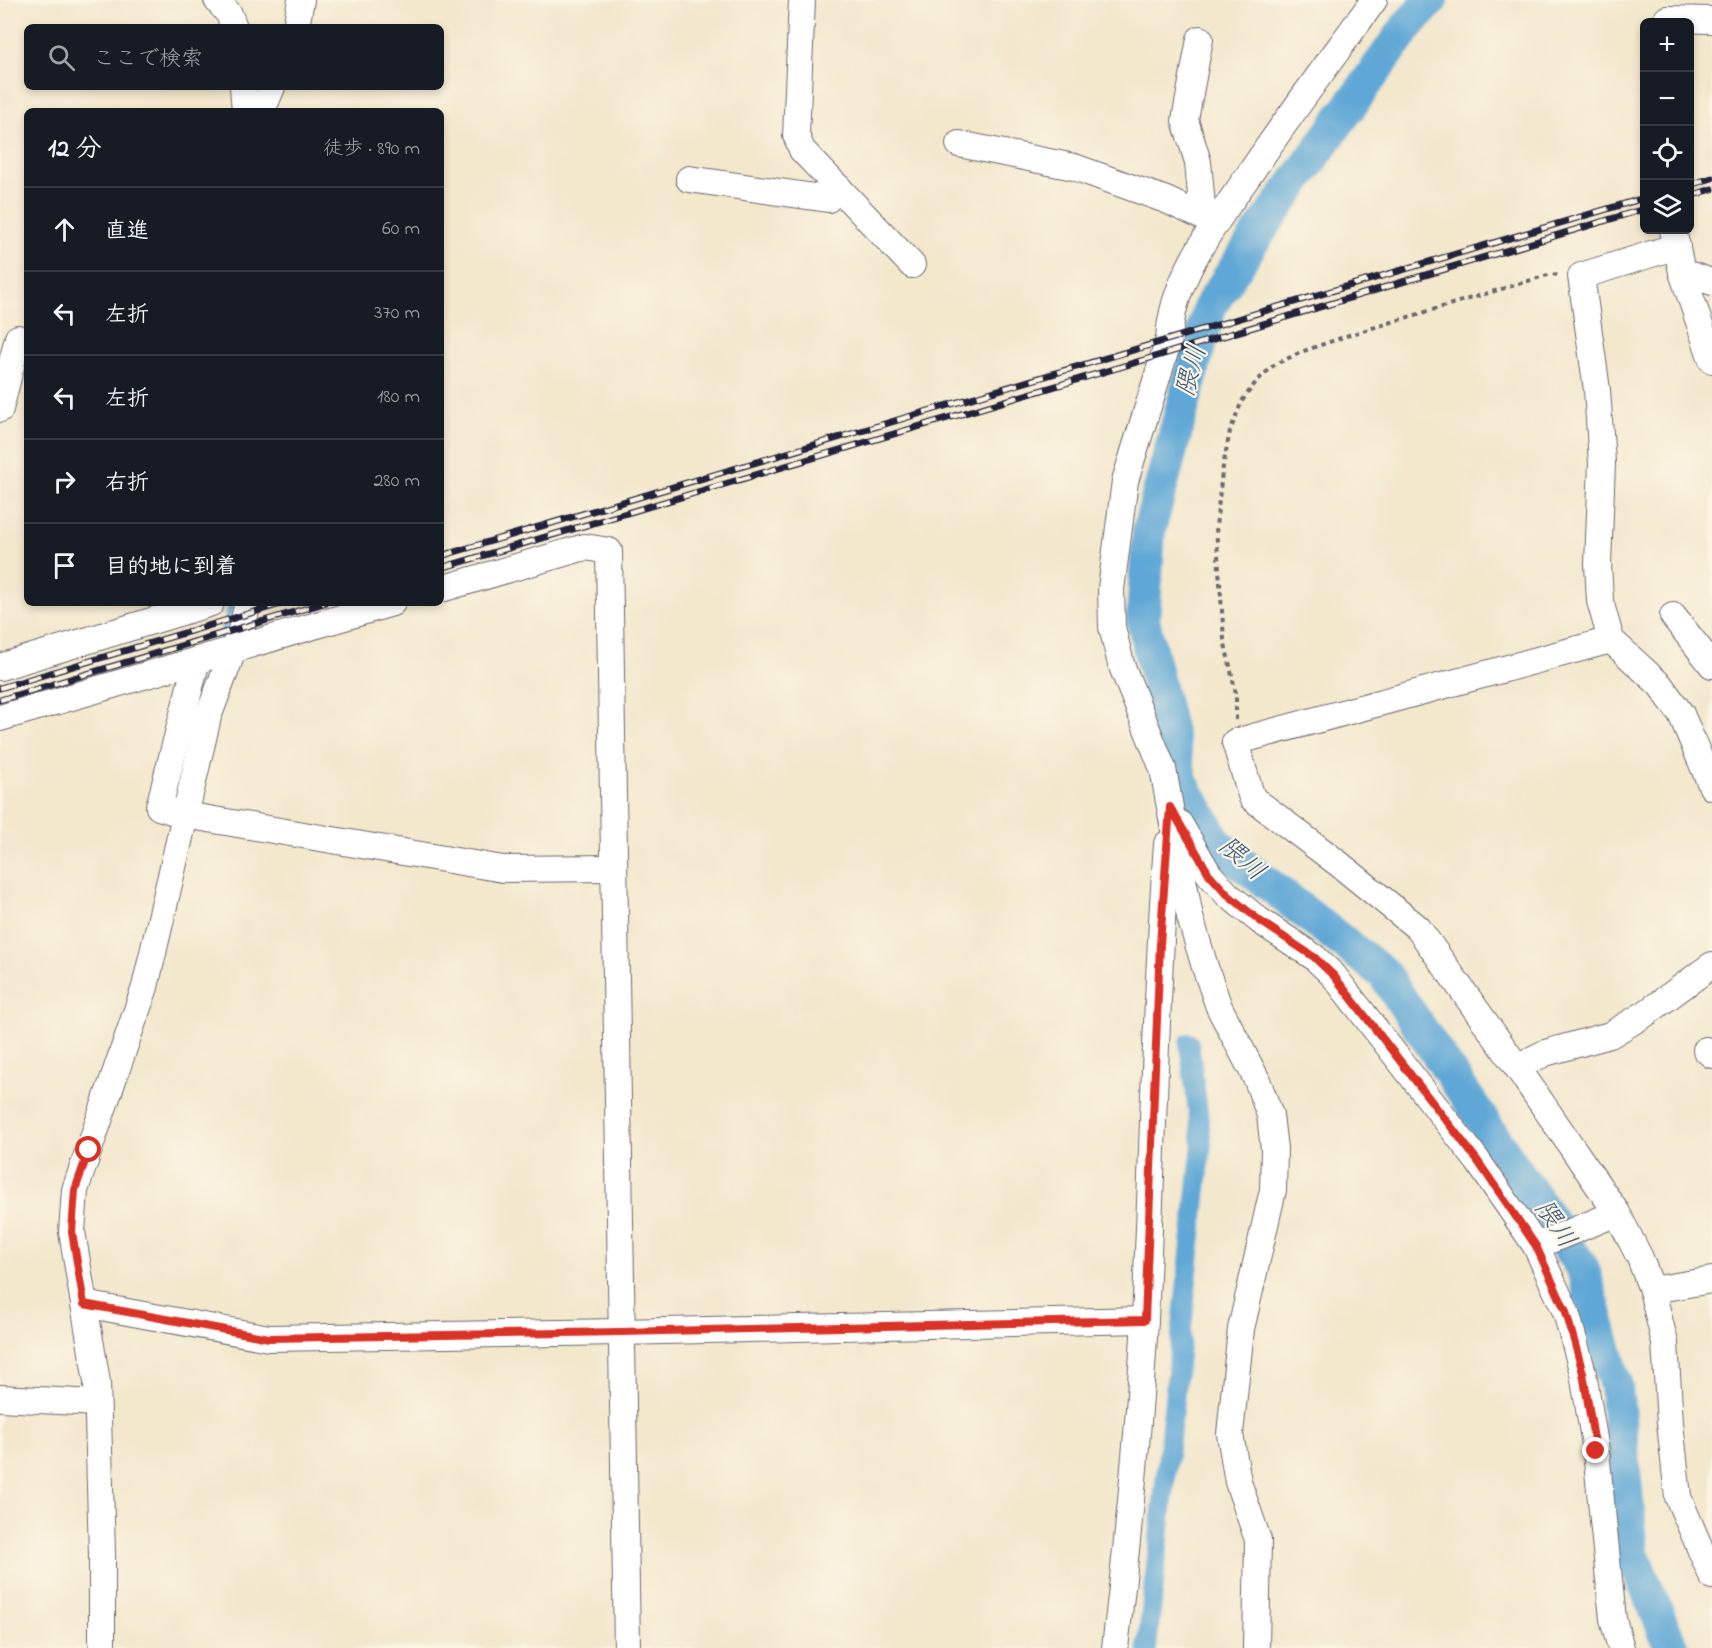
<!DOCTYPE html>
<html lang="ja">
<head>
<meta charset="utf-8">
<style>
  :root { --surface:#171b24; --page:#20242c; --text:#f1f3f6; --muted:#9ea1a6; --line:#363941 }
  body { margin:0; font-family:"Indie Flower","Klee One",sans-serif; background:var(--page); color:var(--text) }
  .controls { position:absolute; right:18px; top:18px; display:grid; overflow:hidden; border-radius:9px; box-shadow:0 3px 9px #0003 }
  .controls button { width:54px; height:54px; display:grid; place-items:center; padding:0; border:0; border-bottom:2px solid var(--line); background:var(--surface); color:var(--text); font:30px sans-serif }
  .stop { position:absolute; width:18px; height:18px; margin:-14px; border:4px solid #d93025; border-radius:50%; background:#fff }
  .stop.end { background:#d93025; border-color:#fff; box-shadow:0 2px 6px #0008 }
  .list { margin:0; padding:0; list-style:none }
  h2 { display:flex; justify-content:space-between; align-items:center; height:78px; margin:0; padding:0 24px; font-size:26px }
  h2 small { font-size:20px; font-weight:400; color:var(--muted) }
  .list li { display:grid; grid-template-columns:39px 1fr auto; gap:18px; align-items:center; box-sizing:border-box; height:84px; padding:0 24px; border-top:2px solid var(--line) }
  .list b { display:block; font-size:22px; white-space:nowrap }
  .list em { font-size:20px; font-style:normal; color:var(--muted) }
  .icon { flex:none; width:33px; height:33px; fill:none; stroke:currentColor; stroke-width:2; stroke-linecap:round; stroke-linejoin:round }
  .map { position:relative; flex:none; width:1712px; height:1648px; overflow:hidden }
  .search { position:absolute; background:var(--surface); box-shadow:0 3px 9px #0003; left:24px; top:24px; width:420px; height:66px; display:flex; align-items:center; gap:15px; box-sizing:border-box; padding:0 21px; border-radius:9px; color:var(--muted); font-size:22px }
  .panel { position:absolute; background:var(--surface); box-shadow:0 3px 9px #0003; left:24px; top:108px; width:420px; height:498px; border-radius:9px }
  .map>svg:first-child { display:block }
</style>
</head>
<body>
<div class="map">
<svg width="1712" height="1648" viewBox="0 0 1712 1648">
  <rect width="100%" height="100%" fill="#fcf5e5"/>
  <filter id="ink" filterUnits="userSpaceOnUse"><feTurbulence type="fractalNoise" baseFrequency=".0167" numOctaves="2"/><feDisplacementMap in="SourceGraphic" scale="12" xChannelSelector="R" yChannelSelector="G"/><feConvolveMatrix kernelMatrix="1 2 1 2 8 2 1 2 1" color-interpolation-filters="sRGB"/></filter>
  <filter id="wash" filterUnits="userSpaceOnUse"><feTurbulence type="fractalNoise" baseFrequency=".008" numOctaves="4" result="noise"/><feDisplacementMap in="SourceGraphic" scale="24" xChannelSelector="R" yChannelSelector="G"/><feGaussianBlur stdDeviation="1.35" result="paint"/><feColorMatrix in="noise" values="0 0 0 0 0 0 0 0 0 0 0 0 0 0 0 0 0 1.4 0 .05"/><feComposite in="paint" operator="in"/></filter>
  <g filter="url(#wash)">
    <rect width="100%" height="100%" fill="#f3e7cc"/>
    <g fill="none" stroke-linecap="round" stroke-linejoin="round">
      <!-- stream -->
      <g stroke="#5fa7d6" stroke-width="6">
        <polyline points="218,648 232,603"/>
        <polyline points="204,694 213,663"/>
      </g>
      <!-- canal -->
      <polyline stroke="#5fa7d6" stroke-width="20" points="1147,1648 1202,1143 1189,1043"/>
      <!-- river -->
      <polyline stroke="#5fa7d6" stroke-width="34" points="1431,0 1409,24 1255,238 1210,306 1149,530 1143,620 1182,784 1218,845 1383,973 1583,1269 1616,1387 1632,1554 1672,1648"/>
    </g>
  </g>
  <g filter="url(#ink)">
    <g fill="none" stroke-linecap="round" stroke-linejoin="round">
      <!-- minor casing -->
      <g stroke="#6b676e" stroke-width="28">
        <g id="minor">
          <polyline points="217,0 229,14 234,27"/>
          <polyline points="802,0 796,135 802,150 912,265"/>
          <polyline points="1667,19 1712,20"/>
          <polyline points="296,27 301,0"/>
          <polyline points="1200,39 1185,120 1198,162 1203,217"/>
          <polyline points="243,87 245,111"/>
          <polyline points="262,111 272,87"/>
          <polyline points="959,144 1074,167 1166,200 1216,223"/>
          <polyline points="689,179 828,199 839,188"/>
          <polyline points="1673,230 1682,272 1712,360"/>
          <polyline points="1677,246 1581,276 1597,390 1602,463 1598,564 1600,601 1611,640 1660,685 1681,714 1712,787"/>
          <polyline points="1682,272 1712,282"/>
          <polyline points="0,409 18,338"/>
          <polyline points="441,589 585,547 609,551 627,1648"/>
          <polyline points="1673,616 1712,665"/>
          <polyline points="1611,640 1235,742 1252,798 1339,864 1418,928 1517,1067 1617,1213 1640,1258 1652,1290 1665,1343 1670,1423 1678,1497 1712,1576"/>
          <polyline points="197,660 159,807 185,815 503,869 614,868"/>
          <polyline points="0,667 211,603"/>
          <polyline points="0,718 392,603"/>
          <polyline points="1179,823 1209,874 1227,894 1260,921 1314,957 1334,976 1477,1160 1536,1246 1566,1312 1583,1373 1596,1451 1613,1619 1621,1648"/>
          <polyline points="1706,1050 1712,1055"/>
          <polyline points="1517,1067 1545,1053 1610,1035 1645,1014 1712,965"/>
          <polyline points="1536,1246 1617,1213"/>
          <polyline points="1652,1290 1712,1280"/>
          <polyline points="84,1304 269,1338 621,1332 1145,1320"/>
          <polyline points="0,1398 97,1403"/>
          <polyline points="102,1648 102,1554 97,1382 72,1232 75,1190 145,987 208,717 242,627 248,603"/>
          <path d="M1115,1648C1128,1539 1139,1429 1145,1319C1153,1160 1155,1002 1167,844"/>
          <path d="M1256,1648L1258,1540L1238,1482L1230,1434L1241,1329L1273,1190L1274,1149L1270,1115L1257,1080L1219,1007L1205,967L1190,917L1163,769L1121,664L1112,627L1111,589L1125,481L1169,339C1172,277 1217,221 1251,172C1290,114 1333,57 1374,0"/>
        </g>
      </g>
      <!-- path -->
      <polyline stroke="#6b676e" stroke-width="4" stroke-dasharray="4.5 4.5" stroke-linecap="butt" points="1236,720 1236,694 1224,639 1216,527 1222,472 1230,431 1242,401 1256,382 1274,365 1301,352 1346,336 1551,274 1560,275"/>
      <!-- minor -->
      <use href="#minor" stroke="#fff" stroke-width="26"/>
      <!-- rail casing -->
      <g stroke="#22223b" stroke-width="7">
        <g id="rail">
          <polyline points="1690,185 1712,178"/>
          <polyline points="1690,196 1712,189"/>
          <polyline points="441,556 1644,198"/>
          <polyline points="441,568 1164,354 1644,209"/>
          <polyline points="0,688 284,603"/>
          <polyline points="0,700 324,603"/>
        </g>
      </g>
      <!-- rail -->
      <use href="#rail" stroke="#fcf5e5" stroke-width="4.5" stroke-dasharray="14" stroke-linecap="butt"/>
    </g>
  </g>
  <g fill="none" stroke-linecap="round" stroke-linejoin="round" filter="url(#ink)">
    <!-- route -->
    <polyline stroke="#d93025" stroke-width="8" points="89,1150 75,1190 72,1232 84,1304 269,1338 621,1332 1145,1320 1160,944 1170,807 1209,874 1227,894 1260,921 1314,957 1334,976 1477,1160 1536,1246 1566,1312 1583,1373 1596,1451"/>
  </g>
  <g text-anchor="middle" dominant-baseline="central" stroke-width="4.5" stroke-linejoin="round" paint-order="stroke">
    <!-- water labels -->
    <g font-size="26" font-style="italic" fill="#3a5779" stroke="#fcf5e5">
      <text transform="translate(1193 371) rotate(-75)">隈川</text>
      <text transform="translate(1241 860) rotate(41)">隈川</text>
      <text transform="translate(1554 1225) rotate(56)">隈川</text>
    </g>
  </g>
</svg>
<div class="controls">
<button>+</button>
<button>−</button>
<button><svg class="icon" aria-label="locate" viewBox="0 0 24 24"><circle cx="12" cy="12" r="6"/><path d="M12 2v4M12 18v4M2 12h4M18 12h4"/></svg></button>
<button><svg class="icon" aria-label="layers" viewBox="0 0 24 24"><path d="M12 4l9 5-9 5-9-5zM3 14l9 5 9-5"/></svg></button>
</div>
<div class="stop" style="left:89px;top:1150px"></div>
<div class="stop end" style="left:1596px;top:1451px"></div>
<div class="search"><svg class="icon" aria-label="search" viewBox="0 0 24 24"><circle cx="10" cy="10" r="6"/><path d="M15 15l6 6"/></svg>ここで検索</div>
<section class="panel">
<h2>12 分<small>徒歩 · 890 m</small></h2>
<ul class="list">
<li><svg class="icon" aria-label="ahead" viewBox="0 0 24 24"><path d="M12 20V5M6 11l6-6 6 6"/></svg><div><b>直進</b></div><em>60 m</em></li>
<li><svg class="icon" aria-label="left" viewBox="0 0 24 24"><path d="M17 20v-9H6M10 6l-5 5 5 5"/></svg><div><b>左折</b></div><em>370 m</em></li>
<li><svg class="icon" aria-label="left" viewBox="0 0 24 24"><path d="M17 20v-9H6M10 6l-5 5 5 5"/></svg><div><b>左折</b></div><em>180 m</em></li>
<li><svg class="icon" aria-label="right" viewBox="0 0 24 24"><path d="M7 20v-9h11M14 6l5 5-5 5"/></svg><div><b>右折</b></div><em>280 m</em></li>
<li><svg class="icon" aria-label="arrive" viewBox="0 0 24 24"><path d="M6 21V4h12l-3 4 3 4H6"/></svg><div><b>目的地に到着</b></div></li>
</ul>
</section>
</div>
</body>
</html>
